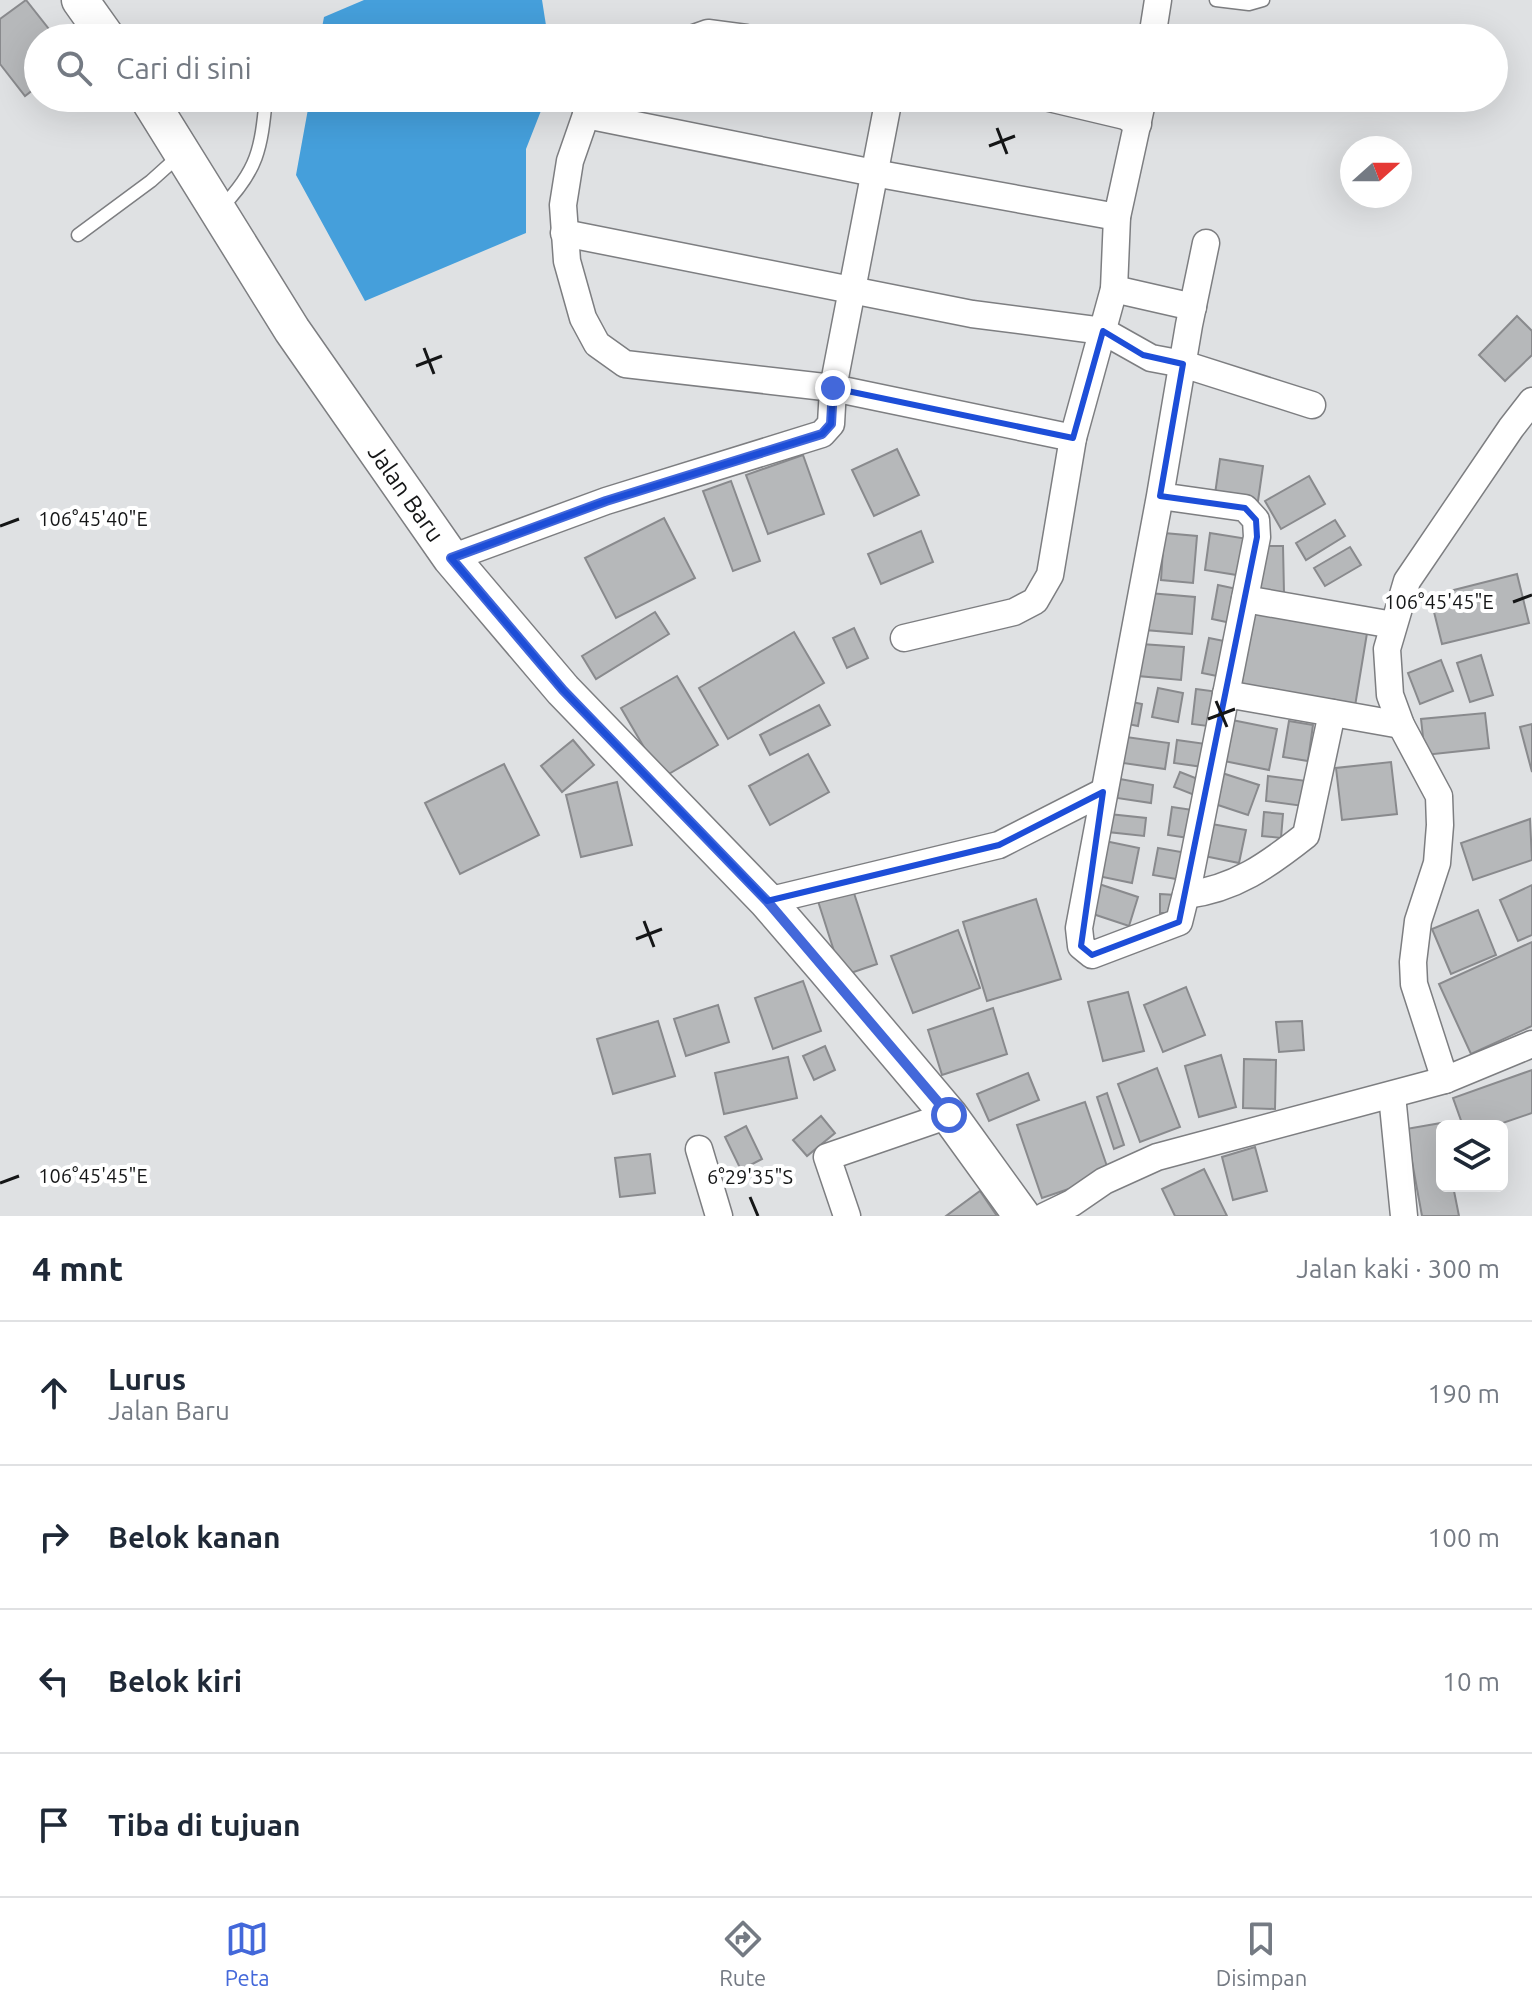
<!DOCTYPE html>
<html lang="id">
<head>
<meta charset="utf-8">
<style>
  :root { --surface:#fff; --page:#f6f6f7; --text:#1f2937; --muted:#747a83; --line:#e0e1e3; --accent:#4368da }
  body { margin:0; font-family:Ubuntu,sans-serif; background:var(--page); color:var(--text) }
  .controls { position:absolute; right:24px; bottom:24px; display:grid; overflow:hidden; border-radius:12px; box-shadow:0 8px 32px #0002 }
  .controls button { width:72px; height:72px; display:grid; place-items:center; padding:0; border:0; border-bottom:2px solid var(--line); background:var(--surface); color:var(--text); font:40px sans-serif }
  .compass { position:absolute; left:1340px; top:136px; width:72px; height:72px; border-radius:50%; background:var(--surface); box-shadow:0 8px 32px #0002; rotate:69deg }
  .stop { position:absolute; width:24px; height:24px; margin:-18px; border:6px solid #4368da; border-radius:50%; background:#fff }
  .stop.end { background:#4368da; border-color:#fff; box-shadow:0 2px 8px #0008 }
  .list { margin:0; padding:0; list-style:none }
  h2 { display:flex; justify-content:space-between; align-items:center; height:104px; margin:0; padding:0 32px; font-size:34px }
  h2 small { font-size:26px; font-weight:400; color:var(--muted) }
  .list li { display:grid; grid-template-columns:52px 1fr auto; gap:24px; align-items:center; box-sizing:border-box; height:144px; padding:0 32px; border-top:2px solid var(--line) }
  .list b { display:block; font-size:30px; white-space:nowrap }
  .list p { margin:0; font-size:26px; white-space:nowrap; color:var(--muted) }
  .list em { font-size:26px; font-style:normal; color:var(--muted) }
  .icon { flex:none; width:44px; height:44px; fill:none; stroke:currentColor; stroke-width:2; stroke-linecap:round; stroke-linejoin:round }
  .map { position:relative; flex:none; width:1532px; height:1216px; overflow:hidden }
  .search { position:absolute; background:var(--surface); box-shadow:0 8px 32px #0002; left:24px; right:24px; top:24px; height:88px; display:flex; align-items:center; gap:20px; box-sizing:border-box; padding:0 28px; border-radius:44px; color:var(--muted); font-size:30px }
  .sheet { height:680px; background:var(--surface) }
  nav { display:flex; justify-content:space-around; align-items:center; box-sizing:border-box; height:112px; border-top:2px solid var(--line); background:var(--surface); font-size:22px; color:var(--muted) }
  nav a { display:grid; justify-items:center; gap:4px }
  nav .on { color:var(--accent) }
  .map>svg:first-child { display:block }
</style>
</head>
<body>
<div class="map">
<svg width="1532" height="1216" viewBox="0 0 1532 1216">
  <rect width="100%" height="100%" fill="#dfe1e3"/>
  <!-- water -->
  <g fill="#459fdb">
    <polygon points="364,0 542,0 548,38 320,38 324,17"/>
    <polygon points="310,98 546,98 526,149 526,233 365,301 296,175"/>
  </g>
  <!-- building -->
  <g fill="#b6b8ba" stroke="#898a8d" stroke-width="2">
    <polygon points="26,0 56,38 38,38 38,86 25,96 0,64 0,19"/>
    <polygon points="1517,316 1532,331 1532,355 1505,381 1479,355"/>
    <polygon points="897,449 919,495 874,516 852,470"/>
    <polygon points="803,455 824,514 768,534 746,475"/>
    <polygon points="1220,459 1263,466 1257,508 1214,501"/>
    <polygon points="1309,476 1325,504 1281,529 1265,501"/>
    <polygon points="731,481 760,561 733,571 703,491"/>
    <polygon points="664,518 695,578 616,618 585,558"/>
    <polygon points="1335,520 1345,536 1306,560 1296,543"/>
    <polygon points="921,531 933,562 881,584 868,554"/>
    <polygon points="1164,533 1197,536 1193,583 1161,580"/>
    <polygon points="1210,533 1248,539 1243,576 1205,570"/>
    <polygon points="1260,546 1283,546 1284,593 1261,594"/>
    <polygon points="1350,547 1361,565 1325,586 1314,568"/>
    <polygon points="1517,574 1529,623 1442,644 1430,596"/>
    <polygon points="1218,585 1237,589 1231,623 1212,619"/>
    <polygon points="1149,593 1195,597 1192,634 1145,630"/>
    <polygon points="1253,608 1368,627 1355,706 1241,688"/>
    <polygon points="655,612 669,634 596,679 582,656"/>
    <polygon points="854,628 868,658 847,668 833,638"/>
    <polygon points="794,632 824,683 728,739 699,688"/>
    <polygon points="1209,638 1229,642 1222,677 1202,673"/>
    <polygon points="1141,644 1184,647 1181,680 1138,676"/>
    <polygon points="1481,655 1493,695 1470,702 1457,663"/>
    <polygon points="1441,660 1453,691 1420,704 1408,673"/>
    <polygon points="677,676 718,745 662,778 621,708"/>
    <polygon points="1158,688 1183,693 1178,722 1152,717"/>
    <polygon points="1196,689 1219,692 1215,727 1192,724"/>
    <polygon points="1122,700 1142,704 1138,726 1118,722"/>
    <polygon points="819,705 830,725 770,755 760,735"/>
    <polygon points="1485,713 1489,748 1425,755 1421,719"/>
    <polygon points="1227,719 1277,729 1269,770 1219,760"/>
    <polygon points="1289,721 1313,725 1308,761 1283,757"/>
    <polygon points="1532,724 1532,772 1520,727"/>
    <polygon points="1119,736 1169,743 1165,769 1116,762"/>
    <polygon points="573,740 594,765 562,792 541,766"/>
    <polygon points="1177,740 1206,744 1203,767 1174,763"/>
    <polygon points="808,754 829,792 770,825 749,786"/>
    <polygon points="1391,762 1397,814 1342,820 1336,768"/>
    <polygon points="504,764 539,835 460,874 425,803"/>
    <polygon points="1180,772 1203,781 1197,796 1174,787"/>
    <polygon points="1219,772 1259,785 1248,815 1209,802"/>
    <polygon points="1268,776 1307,781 1303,806 1266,801"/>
    <polygon points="1120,779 1153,785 1151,803 1117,798"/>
    <polygon points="617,782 632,845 581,857 566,795"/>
    <polygon points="1172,807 1193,810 1189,838 1168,835"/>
    <polygon points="1264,812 1283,814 1281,838 1262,836"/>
    <polygon points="1109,814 1146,818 1144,836 1108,832"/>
    <polygon points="1530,819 1532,860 1473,880 1461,843"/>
    <polygon points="1206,823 1246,830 1239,863 1199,855"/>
    <polygon points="1105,841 1139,848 1132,883 1098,876"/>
    <polygon points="1158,848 1187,853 1182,880 1153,875"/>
    <polygon points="1096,883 1138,897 1129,926 1087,912"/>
    <polygon points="1532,885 1532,935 1518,941 1500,900"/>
    <polygon points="852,887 877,964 842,976 817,898"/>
    <polygon points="1160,894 1176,895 1175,913 1160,913"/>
    <polygon points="1036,899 1061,979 987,1001 963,922"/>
    <polygon points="1478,910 1496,955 1451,974 1432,929"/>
    <polygon points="958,930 980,988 913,1013 891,956"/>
    <polygon points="1532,942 1532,1026 1471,1054 1439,984"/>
    <polygon points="803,981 821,1031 773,1049 755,998"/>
    <polygon points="1186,987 1205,1035 1163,1052 1144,1005"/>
    <polygon points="1128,992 1144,1051 1103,1061 1088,1002"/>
    <polygon points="718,1005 729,1042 686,1056 674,1019"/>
    <polygon points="993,1008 1007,1054 942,1075 928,1030"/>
    <polygon points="658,1021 675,1076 613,1094 597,1039"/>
    <polygon points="1302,1021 1304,1050 1279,1052 1276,1022"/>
    <polygon points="825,1046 835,1070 814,1080 803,1056"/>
    <polygon points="1221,1055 1236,1107 1199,1117 1185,1066"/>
    <polygon points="788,1057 797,1098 724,1114 715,1073"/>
    <polygon points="1244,1059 1276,1060 1275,1109 1243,1108"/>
    <polygon points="1157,1068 1180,1127 1140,1142 1118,1084"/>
    <polygon points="1532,1070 1532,1113 1494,1126 1463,1126 1453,1098"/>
    <polygon points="1028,1073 1039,1100 989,1121 977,1094"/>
    <polygon points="1107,1093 1124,1145 1114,1149 1097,1097"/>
    <polygon points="1085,1102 1110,1175 1042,1198 1017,1125"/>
    <polygon points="821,1116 835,1133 807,1156 793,1140"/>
    <polygon points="1441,1123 1442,1186 1453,1186 1459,1216 1422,1216 1406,1129"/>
    <polygon points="746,1126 762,1159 741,1170 725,1137"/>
    <polygon points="1255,1147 1267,1191 1233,1200 1222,1157"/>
    <polygon points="650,1154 655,1193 620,1197 615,1158"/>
    <polygon points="1204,1169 1227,1216 1175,1216 1162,1189"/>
    <polygon points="980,1191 997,1216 946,1216"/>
  </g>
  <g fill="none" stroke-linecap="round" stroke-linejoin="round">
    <!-- lane casing -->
    <g stroke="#7d7e81" stroke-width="15">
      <g id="lane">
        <polyline points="1216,0 1249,4 1263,0"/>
        <path d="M221,208C258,170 261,149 266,98"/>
        <polyline points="78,235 151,181 181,154"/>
      </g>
    </g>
    <!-- street casing -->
    <g stroke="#7d7e81" stroke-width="29">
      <g id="street">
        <polyline points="694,38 708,33 746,38"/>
        <polyline points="1152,38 1158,0"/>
        <polyline points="604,98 586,115 570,161 563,205 567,261 583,318 597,344 625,364 833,388 1073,438"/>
        <polyline points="1049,98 1125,116 1138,124"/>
        <polyline points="586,115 874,173 1117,217"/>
        <polyline points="564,233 972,314 1103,331 1151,358 1183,364 1312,405"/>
        <polyline points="1114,289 1193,307"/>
        <polyline points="1160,496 1245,508 1256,520 1257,537 1189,882 1179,922 1092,955 1081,946 1079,928 1160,496 1189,325 1206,243"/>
        <polyline points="451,558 606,501 822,434 831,424 833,388 889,98"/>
        <polyline points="1245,599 1393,625"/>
        <polyline points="904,638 1014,612 1035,601 1050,575 1073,438 1114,289 1117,217 1143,98"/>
        <polyline points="1226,694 1401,725"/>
        <path d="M1186,895C1235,889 1268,865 1306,835L1332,713"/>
        <polyline points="767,901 999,845 1103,792"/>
        <polyline points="1445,1080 1414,984 1413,962 1418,921 1437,863 1440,825 1439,796 1401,725 1390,695 1387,649 1407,581 1511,428 1532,401"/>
        <polyline points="1392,1095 1404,1216"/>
        <polyline points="699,1149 719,1216"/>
        <polyline points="847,1216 827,1157 949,1115"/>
        <polyline points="1045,1216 1072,1203 1104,1181 1157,1157 1445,1080 1532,1044"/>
      </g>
    </g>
    <!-- secondary casing -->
    <g stroke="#7d7e81" stroke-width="39">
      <g id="secondary">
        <polyline points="80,0 107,38"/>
        <polyline points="148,98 292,330 451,558 563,690 767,901 824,967 949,1115 1022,1216"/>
      </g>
    </g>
    <!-- lane -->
    <use href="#lane" stroke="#fff" stroke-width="12"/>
    <!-- street -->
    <use href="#street" stroke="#fff" stroke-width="26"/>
    <!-- secondary -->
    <use href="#secondary" stroke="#fff" stroke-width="36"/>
  </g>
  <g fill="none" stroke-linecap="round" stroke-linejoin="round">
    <!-- route -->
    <polyline stroke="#4368da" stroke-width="10" points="833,388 831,424 822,434 606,501 451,558 563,690 767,901 949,1115"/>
  </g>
  <!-- marked area -->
  <path fill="none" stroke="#1d4ed8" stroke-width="6" stroke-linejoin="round" d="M1103,331L1143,355L1183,364L1160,496L1245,508L1256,520L1257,537L1179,922L1092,955L1081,946L1103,792L999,845L767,901L563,690L451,558L606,501L822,434L831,424L833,388L1073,438Z"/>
  <!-- ticks -->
  <path fill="none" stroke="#151617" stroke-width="3" d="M997,128L1007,154M989,146L1015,136M424,348L434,374M416,366L442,356M0,526L19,519M1513,602L1532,595M1216,701L1227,727M1208,719L1235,709M644,921L654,947M636,939L662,929M0,1183L19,1176M750,1197L758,1216"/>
  <g text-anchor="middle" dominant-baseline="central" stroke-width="8" stroke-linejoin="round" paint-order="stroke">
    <!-- street labels -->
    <g font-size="24" fill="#151617" stroke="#fff">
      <text transform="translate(406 493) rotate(55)">Jalan Baru</text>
    </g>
  </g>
  <g font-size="20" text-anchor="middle" fill="#151617" stroke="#fff" stroke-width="8" stroke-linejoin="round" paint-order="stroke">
    <text x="93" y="526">106°45'40"E</text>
    <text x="1439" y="609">106°45'45"E</text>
    <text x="93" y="1183">106°45'45"E</text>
    <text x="750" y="1184">6°29'35"S</text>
  </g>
</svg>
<div class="controls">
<button><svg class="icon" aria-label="layers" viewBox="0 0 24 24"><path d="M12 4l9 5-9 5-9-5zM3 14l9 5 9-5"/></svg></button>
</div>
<svg class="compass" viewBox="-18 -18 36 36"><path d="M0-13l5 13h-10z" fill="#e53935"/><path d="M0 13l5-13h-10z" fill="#747a83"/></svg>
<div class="stop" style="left:949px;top:1115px"></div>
<div class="stop end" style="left:833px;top:388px"></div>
<div class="search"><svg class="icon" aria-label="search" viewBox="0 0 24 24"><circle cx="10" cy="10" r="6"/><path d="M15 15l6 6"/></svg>Cari di sini</div>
</div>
<section class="sheet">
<h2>4 mnt<small>Jalan kaki · 300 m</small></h2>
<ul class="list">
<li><svg class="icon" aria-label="ahead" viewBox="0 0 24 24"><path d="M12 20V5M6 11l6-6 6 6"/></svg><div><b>Lurus</b><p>Jalan Baru</p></div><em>190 m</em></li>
<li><svg class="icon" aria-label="right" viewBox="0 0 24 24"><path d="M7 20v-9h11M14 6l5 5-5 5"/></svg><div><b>Belok kanan</b></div><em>100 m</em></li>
<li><svg class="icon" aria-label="left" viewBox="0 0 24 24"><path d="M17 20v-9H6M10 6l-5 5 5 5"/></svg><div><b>Belok kiri</b></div><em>10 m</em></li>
<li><svg class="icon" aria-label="arrive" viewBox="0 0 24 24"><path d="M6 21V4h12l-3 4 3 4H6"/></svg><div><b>Tiba di tujuan</b></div></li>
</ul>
</section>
<nav>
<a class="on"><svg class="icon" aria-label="map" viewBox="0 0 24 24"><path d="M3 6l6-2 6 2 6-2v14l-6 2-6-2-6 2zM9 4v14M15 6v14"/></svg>Peta</a>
<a><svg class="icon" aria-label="directions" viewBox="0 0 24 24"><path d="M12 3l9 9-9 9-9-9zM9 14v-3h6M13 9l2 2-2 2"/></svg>Rute</a>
<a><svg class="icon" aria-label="saved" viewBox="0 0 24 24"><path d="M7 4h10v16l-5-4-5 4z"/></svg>Disimpan</a>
</nav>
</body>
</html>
